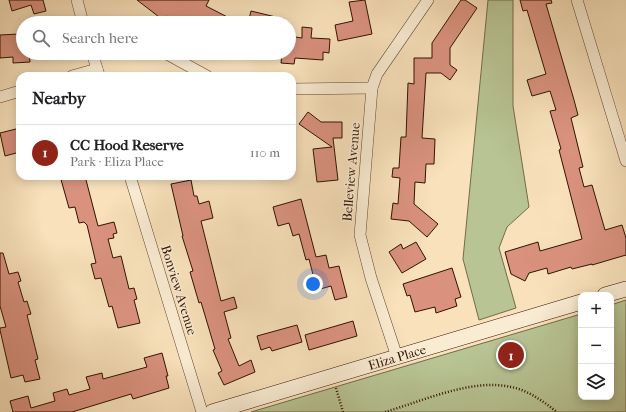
<!DOCTYPE html>
<html lang="en">
<head>
<meta charset="utf-8">
<style>
  :root { --surface:#fff; --page:#f2f2f2; --text:#202124; --muted:#757577; --line:#e0e0e0; --accent:#8f2418 }
  body { margin:0; font-family:"IM FELL French Canon",serif; background:var(--page); color:var(--text) }
  .controls { position:absolute; right:12px; bottom:12px; display:grid; overflow:hidden; border-radius:8px; box-shadow:0 2px 10px #0003 }
  .controls button { width:36px; height:36px; display:grid; place-items:center; padding:0; border:0; border-bottom:1px solid var(--line); background:var(--surface); color:var(--text); font:20px sans-serif }
  .you { position:absolute; left:313px; top:284px; width:14px; height:14px; margin:-10px; border:3px solid #fff; border-radius:50%; background:#1a73e8; box-shadow:0 0 0 6px #1a73e833 }
  .badge { display:grid; place-items:center; width:26px; height:26px; border-radius:50%; background:var(--accent); color:#fff; font-size:13px; font-weight:700 }
  .pin { position:absolute; translate:-50% -50%; border:2px solid #fff; box-shadow:0 1px 4px #0006 }
  .list { margin:0; padding:0; list-style:none }
  h2 { display:flex; justify-content:space-between; align-items:center; height:52px; margin:0; padding:0 16px; font-size:17px }
  h2 small { font-size:13px; font-weight:400; color:var(--muted) }
  .list li { display:grid; grid-template-columns:26px 1fr auto; gap:12px; align-items:center; box-sizing:border-box; height:56px; padding:0 16px; border-top:1px solid var(--line) }
  .list b { display:block; font-size:15px; white-space:nowrap }
  .list p { margin:0; font-size:13px; white-space:nowrap; color:var(--muted) }
  .list em { font-size:13px; font-style:normal; color:var(--muted) }
  .icon { flex:none; width:22px; height:22px; fill:none; stroke:currentColor; stroke-width:2; stroke-linecap:round; stroke-linejoin:round }
  .map { position:relative; flex:none; width:626px; height:412px; overflow:hidden }
  .search { position:absolute; background:var(--surface); box-shadow:0 2px 10px #0003; left:16px; top:16px; width:280px; height:44px; display:flex; align-items:center; gap:10px; box-sizing:border-box; padding:0 14px; border-radius:22px; color:var(--muted); font-size:15px }
  .panel { position:absolute; background:var(--surface); box-shadow:0 2px 10px #0003; left:16px; top:72px; width:280px; height:108px; border-radius:12px }
  .map>svg:first-child { display:block }
</style>
</head>
<body>
<div class="map">
<svg width="626" height="412" viewBox="0 0 626 412">
  <rect width="100%" height="100%" fill="#f8e1bb"/>
  <filter id="stains"><feTurbulence type="fractalNoise" baseFrequency=".005" numOctaves="4"/><feColorMatrix values="0 0 0 0 .2 0 0 0 0 .09 0 0 0 0 .02 0 0 0 .5 -.17"/></filter>
  <radialGradient id="worn" r=".72"><stop offset=".6" stop-color="#630" stop-opacity="0"/><stop offset="1" stop-color="#630" stop-opacity=".3"/></radialGradient>
  <!-- green -->
  <g fill="#b8c494" stroke="#746a4b">
    <polygon points="488,0 513,0 513,106 529,207 507,227 499,248 516,308 479,320 463,259"/>
    <polygon points="626,300 626,412 251,412 581,314 581,397 611,397 611,305"/>
  </g>
  <!-- building -->
  <g fill="#da927f" stroke="#311102">
    <polygon points="9,0 43,0 46,11 34,14 31,5 12,11"/>
    <polygon points="137,0 209,0 206,6 239,23 178,23 166,16 163,20"/>
    <polygon points="365,0 372,34 338,41 335,25 353,21 349,2"/>
    <polygon points="461,0 465,0 477,8 450,48 450,65 457,70 450,80 441,73 426,73 422,138 435,139 434,164 426,164 425,183 415,182 414,204 438,224 427,237 409,221 391,219 393,203 398,204 400,178 392,177 393,168 399,168 401,137 406,137 408,83 414,84 414,58 432,58 432,43"/>
    <polygon points="520,0 551,0 552,3 546,4 574,100 578,115 571,118 583,167 579,168 584,187 592,185 605,230 622,225 626,238 626,255 592,265 592,264 572,269 571,267 548,274 547,268 529,273 525,281 511,274 505,252 538,242 540,251 582,239 559,150 561,149 550,111 556,110 550,91 532,96 527,80 546,74 527,10 523,11"/>
    <polygon points="251,11 284,19 283,23 248,23"/>
    <polygon points="302,27 312,28 311,38 330,39 329,53 323,52 323,60 295,58 294,64 281,63 282,53 289,53 289,36 302,38"/>
    <polygon points="19,34 19,37 23,37 23,53 29,53 30,62 13,63 13,57 0,58 0,35"/>
    <polygon points="308,112 321,122 342,122 342,138 333,138 338,180 317,182 313,149 332,147 299,124"/>
    <polygon points="20,128 20,152 5,156 0,133"/>
    <polygon points="60,176 85,176 98,226 114,222 117,233 113,234 114,238 108,239 113,258 121,256 129,289 134,288 137,299 134,300 140,323 118,328 112,306 109,307 101,278 95,279 91,264 96,263 87,225 84,222 79,223 75,207 69,208"/>
    <polygon points="191,180 194,196 197,196 199,204 209,201 213,218 201,221 221,301 234,297 237,308 224,312 231,338 228,339 239,366 251,360 255,372 224,385 218,373 222,371 213,350 215,349 201,302 199,303 190,272 193,271 182,236 183,236 171,184"/>
    <polygon points="301,199 316,257 326,255 329,268 339,266 347,297 335,300 331,286 317,290 309,259 306,260 299,234 293,236 289,223 278,226 273,207"/>
    <polygon points="416,242 426,259 402,273 389,252 401,244 403,249"/>
    <polygon points="0,253 3,253 9,274 18,272 21,281 18,282 24,302 27,301 31,314 27,315 38,359 35,360 40,379 25,382 23,375 11,378 0,330 0,328 6,327 0,306"/>
    <polygon points="452,268 461,297 455,299 457,306 436,313 435,307 415,312 410,295 407,296 403,284"/>
    <polygon points="353,321 357,336 309,350 305,335"/>
    <polygon points="297,325 302,342 272,351 270,347 261,350 257,336"/>
    <polygon points="162,353 168,376 166,376 169,388 133,399 131,394 72,412 13,412 10,401 28,396 31,408 55,401 53,393 67,389 69,395 90,389 86,377 102,373 103,379 147,367 144,358"/>
  </g>
  <g fill="none" stroke-linecap="round" stroke-linejoin="round">
    <!-- street casing -->
    <g stroke="#634530" stroke-width="12">
      <g id="street">
        <polyline points="77,0 83,23"/>
        <polyline points="577,0 626,161"/>
        <polyline points="92,53 99,75"/>
        <polyline points="165,53 207,76"/>
        <polyline points="72,76 97,69"/>
        <polyline points="292,89 372,88"/>
        <polyline points="0,97 20,91"/>
        <polyline points="130,176 202,412"/>
        <polyline points="397,357 371,278 360,235 372,88 377,74 428,0"/>
      </g>
    </g>
    <!-- secondary casing -->
    <g stroke="#311102" stroke-width="16">
      <g id="secondary">
        <polyline points="605,295 626,289"/>
        <path id="s1" d="M212,412L581,302"/>
      </g>
    </g>
    <!-- path -->
    <g stroke="#311102" stroke-width="2.5" stroke-dasharray="1 2" stroke-linecap="butt">
      <polyline points="336,388 343,412"/>
      <path d="M385,412C423,401 472,378 511,387C528,390 544,402 557,412"/>
    </g>
    <!-- street -->
    <use href="#street" stroke="#faecd3" stroke-width="11"/>
    <!-- secondary -->
    <use href="#secondary" stroke="#faecd3" stroke-width="15"/>
  </g>
  <g text-anchor="middle" dominant-baseline="central" stroke-width="3" stroke-linejoin="round" paint-order="stroke">
    <!-- street labels -->
    <g font-size="13" fill="#311102" stroke="#faecd3">
      <text transform="translate(351 172) rotate(-85)">Belleview Avenue</text>
      <text transform="translate(179 290) rotate(73)">Bonview Avenue</text>
      <text stroke="none"><textPath href="#s1" startOffset="193">Eliza Place</textPath></text>
    </g>
  </g>
  <rect width="100%" height="100%" filter="url(#stains)"/>
  <rect width="100%" height="100%" fill="url(#worn)"/>
</svg>
<div class="controls">
<button>+</button>
<button>−</button>
<button><svg class="icon" aria-label="layers" viewBox="0 0 24 24"><path d="M12 4l9 5-9 5-9-5zM3 14l9 5 9-5"/></svg></button>
</div>
<div class="you"></div>
<div class="pin badge" style="left:511px;top:355px">1</div>
<div class="search"><svg class="icon" aria-label="search" viewBox="0 0 24 24"><circle cx="10" cy="10" r="6"/><path d="M15 15l6 6"/></svg>Search here</div>
<section class="panel">
<h2>Nearby<small></small></h2>
<ul class="list">
<li><span class="badge">1</span><div><b>CC Hood Reserve</b><p>Park · Eliza Place</p></div><em>110 m</em></li>
</ul>
</section>
</div>
</body>
</html>
